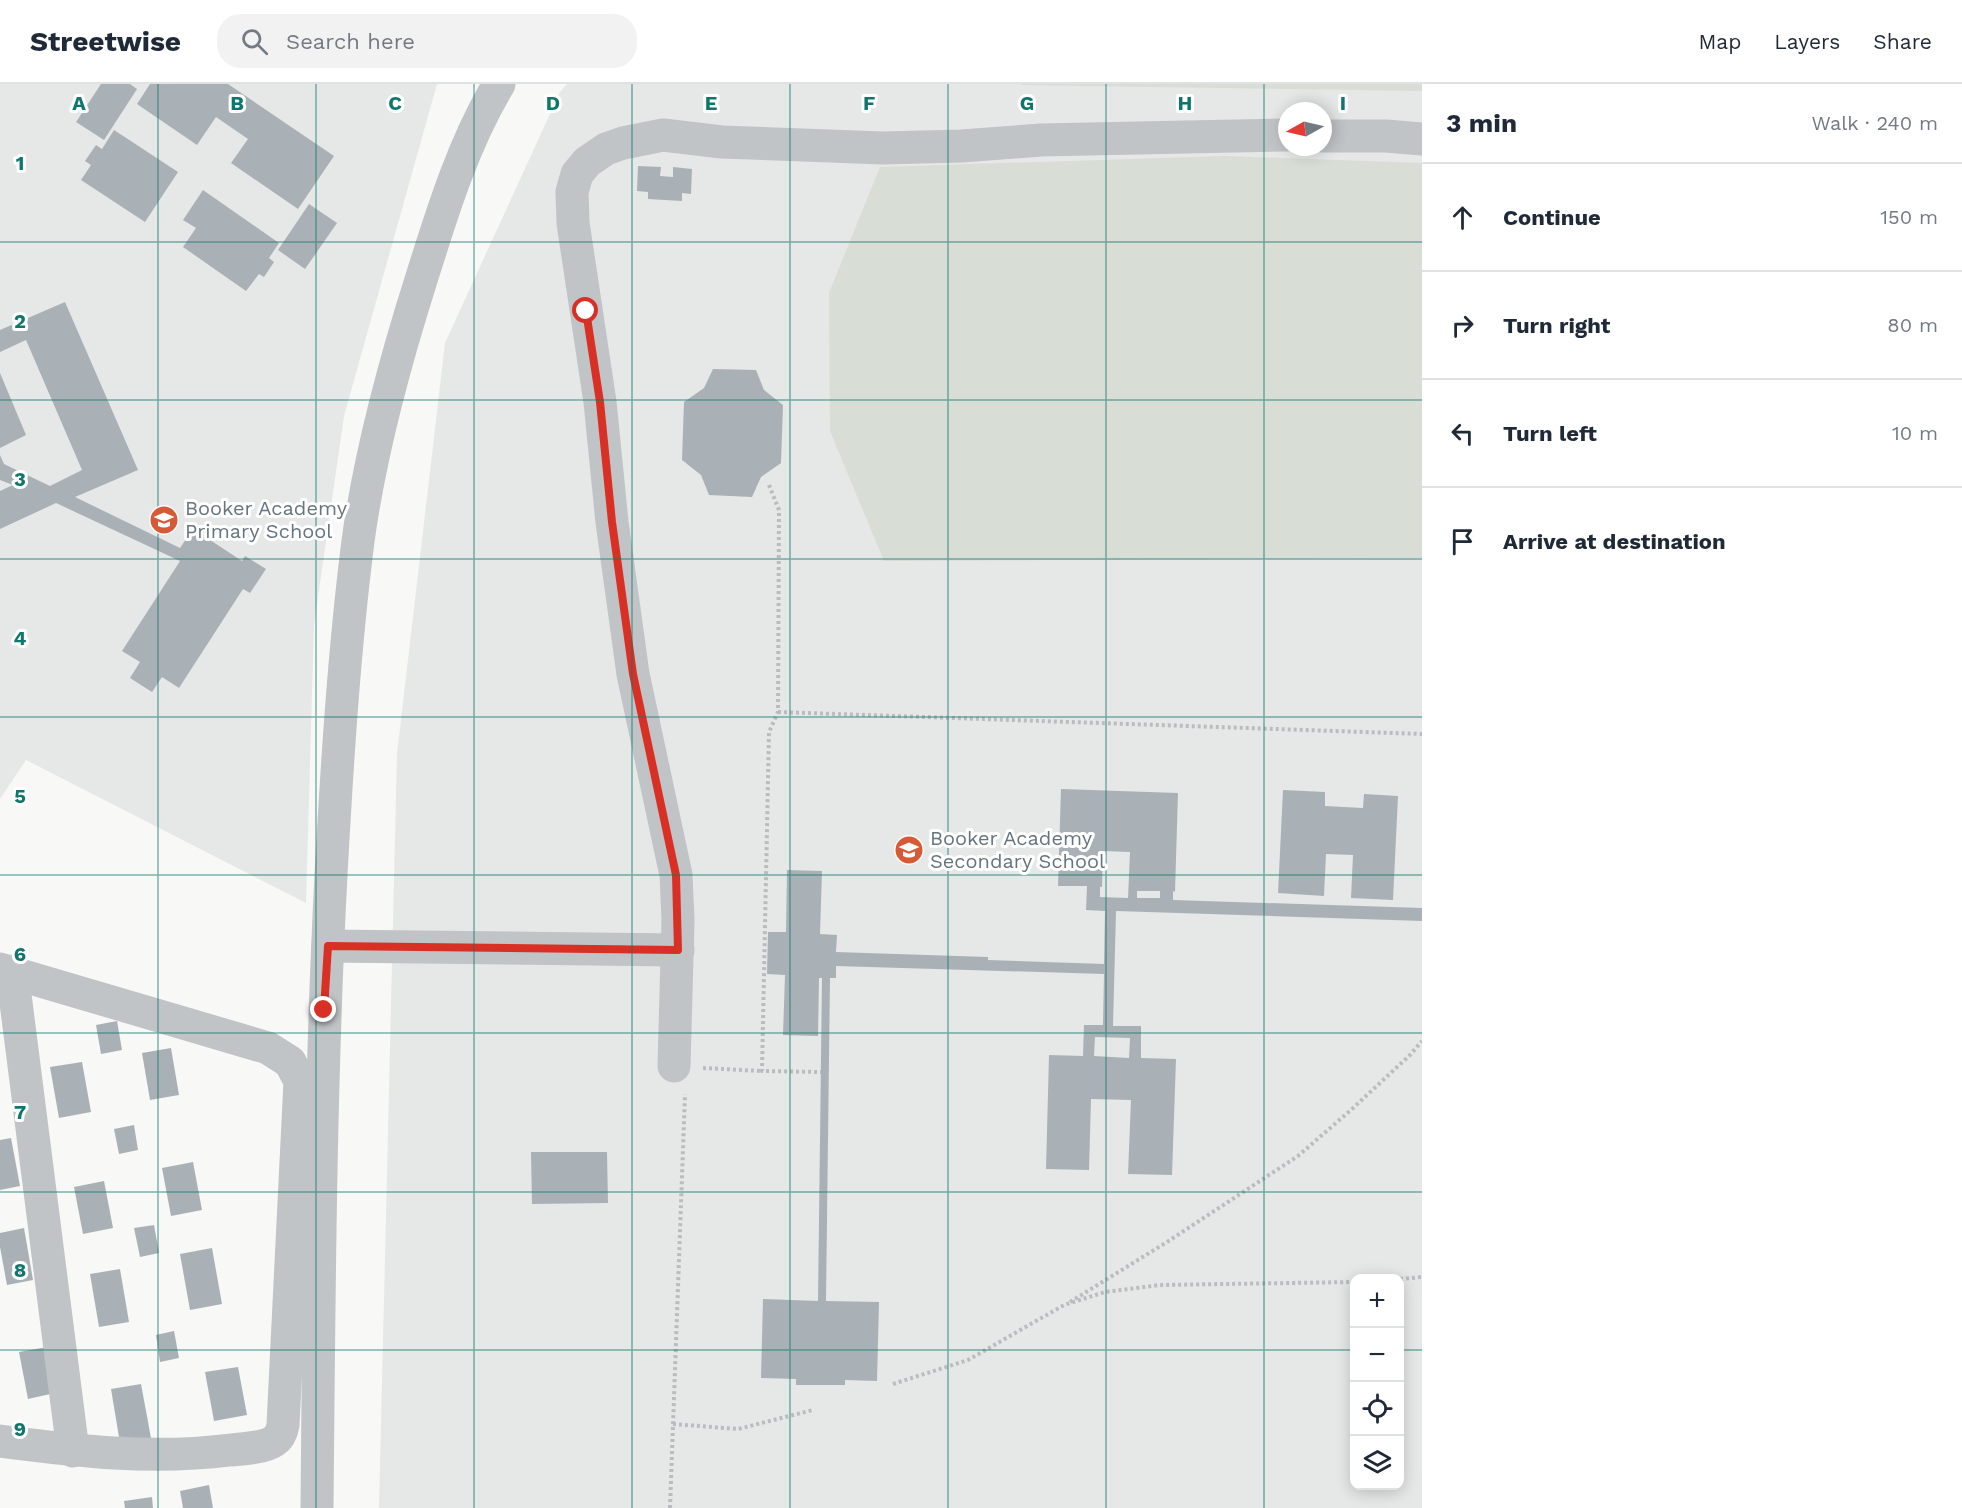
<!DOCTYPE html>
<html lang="en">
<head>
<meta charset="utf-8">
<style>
  :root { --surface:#fff; --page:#f2f2f3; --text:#1f2937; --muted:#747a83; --line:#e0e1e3 }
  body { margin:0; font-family:"Work Sans",sans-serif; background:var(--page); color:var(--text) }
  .controls { position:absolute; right:18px; bottom:18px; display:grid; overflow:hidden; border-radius:12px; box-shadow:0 3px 15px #0003 }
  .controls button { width:54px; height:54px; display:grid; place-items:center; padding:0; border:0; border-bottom:2px solid var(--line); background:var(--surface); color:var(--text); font:30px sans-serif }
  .compass { position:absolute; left:1278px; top:18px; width:54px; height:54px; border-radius:50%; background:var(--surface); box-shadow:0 3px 15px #0003; rotate:262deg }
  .stop { position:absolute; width:18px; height:18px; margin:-14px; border:4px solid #d93025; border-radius:50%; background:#fff }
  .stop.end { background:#d93025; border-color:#fff; box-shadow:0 2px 6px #0008 }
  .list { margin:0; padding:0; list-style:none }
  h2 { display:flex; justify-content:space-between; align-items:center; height:78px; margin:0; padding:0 24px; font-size:26px }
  h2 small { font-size:20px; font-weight:400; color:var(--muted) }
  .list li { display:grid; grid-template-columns:39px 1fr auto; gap:18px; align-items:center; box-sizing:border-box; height:108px; padding:0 24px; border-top:2px solid var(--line) }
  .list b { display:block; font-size:22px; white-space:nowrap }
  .list em { font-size:20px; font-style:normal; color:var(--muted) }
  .icon { flex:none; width:33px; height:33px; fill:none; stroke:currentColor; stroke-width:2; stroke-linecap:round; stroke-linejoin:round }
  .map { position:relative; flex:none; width:1422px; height:1424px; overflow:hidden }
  header { display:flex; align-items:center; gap:36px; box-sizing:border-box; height:84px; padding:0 30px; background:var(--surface); border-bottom:2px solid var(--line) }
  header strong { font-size:28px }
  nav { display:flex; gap:33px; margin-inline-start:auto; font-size:21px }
  .search { width:420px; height:54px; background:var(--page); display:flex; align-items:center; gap:15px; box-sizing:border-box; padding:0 21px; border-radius:24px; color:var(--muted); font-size:22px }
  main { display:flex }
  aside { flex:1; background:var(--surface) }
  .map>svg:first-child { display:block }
</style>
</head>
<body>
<header>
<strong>Streetwise</strong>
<div class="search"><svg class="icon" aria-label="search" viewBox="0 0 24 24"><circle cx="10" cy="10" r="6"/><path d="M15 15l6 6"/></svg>Search here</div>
<nav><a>Map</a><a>Layers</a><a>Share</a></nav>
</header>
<main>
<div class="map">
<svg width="1422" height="1424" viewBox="0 0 1422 1424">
  <rect width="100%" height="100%" fill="#f8f8f6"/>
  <!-- built -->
  <g fill="#e6e7e7" fill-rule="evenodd">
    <polygon points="0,0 437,0 344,332 314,541 306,819 26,676 0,715"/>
    <path d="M567,0H1422V1424H379L397,670L445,259L560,8ZM1287,27H1323V63H1287ZM1354,1194H1400V1402H1354Z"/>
  </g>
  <!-- green -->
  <g fill="#d8ddd5">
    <polygon points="1422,0 1422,7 1021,1 1022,0"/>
    <polygon points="1225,72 1422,79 1422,474 884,477 830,347 829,209 880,83"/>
  </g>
  <!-- building -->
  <g fill="#aab1b6" fill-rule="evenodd">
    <polygon points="101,0 130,0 137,5 104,56 76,38"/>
    <polygon points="150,0 228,0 334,72 298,125 231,79 248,55 216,33 197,61 137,20"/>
    <polygon points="114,46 178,88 145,138 81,96 91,81 85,77 96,61 102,65"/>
    <polygon points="638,82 661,83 660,92 673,93 673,83 692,85 691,110 682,109 682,117 648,115 648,108 637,107"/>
    <polygon points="203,106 279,159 269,174 274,178 264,193 259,190 246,207 183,163 196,144 183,136"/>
    <polygon points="309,120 337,139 305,185 278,166"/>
    <polygon points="65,218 138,386 75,413 180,464 196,440 210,449 207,454 242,477 245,472 266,485 250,509 243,505 179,604 162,593 152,608 130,594 140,578 122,567 180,477 56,419 0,445 0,407 13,401 0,396 0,371 4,380 50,402 82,386 26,256 0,268 0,246"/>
    <polygon points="713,285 756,286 764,306 783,321 781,379 761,393 752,413 709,411 701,391 682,376 684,318 704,304"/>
    <polygon points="0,289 26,351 0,364"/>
    <path d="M1061,705L1178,709L1175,808L1173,807V816L1422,824V837L1116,827L1113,942H1141V974L1176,975L1172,1091L1128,1090L1131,1016L1091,1015L1089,1086L1046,1085L1049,971L1083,972L1084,941H1103L1104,890L836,882V894H830L826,1217L879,1218L877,1297L845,1296V1301H796V1295L761,1294L763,1215L818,1217L822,894H819L818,952L783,951L785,891L767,890L768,848H786L787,786L822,787L820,850L837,851L836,868L988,873V876L1104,880L1105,827L1086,826L1087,802H1058ZM1103,767L1130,768L1128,814L1100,813V803H1102ZM1137,807H1160V814H1137ZM1095,953L1130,954L1129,974L1094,972Z"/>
    <polygon points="1283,706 1325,708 1325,722 1363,724 1364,710 1398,712 1393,816 1351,814 1353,771 1326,770 1324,812 1278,809"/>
    <polygon points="117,937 122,966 101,970 96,941"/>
    <polygon points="171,964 179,1011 150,1016 142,969"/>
    <polygon points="82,978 91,1028 59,1034 50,983"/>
    <polygon points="134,1041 138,1066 119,1070 114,1045"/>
    <polygon points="11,1054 20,1102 0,1106 0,1056"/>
    <polygon points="531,1068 607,1068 608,1119 532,1120"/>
    <polygon points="193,1078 202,1126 171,1132 162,1084"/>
    <polygon points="104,1097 113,1144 83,1150 74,1103"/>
    <polygon points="154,1141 159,1169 140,1173 134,1144"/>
    <polygon points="24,1144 33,1196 7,1201 0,1163 0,1149"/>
    <polygon points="212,1164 222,1220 190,1226 180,1170"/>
    <polygon points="120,1185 129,1238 99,1243 90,1190"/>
    <polygon points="174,1247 179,1274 160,1278 156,1251"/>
    <polygon points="47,1263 55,1309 28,1315 19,1268"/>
    <polygon points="238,1283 247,1331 214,1337 205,1288"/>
    <polygon points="141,1300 151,1354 120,1359 111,1305"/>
    <polygon points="209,1401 213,1424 183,1424 180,1407"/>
    <polygon points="152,1413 153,1424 125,1424 124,1417"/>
  </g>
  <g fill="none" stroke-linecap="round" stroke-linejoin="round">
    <!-- path -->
    <g stroke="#babdbf" stroke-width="4" stroke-dasharray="3 3" stroke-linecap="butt">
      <polyline points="769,401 779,426 778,628 769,648 762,987 821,988"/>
      <polyline points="778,628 1422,650"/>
      <polyline points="703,984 762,987"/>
      <polyline points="1400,1195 1422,1193"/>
      <polyline points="1070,1218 1167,1158 1298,1072 1352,1025 1410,971 1422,957"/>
      <polyline points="893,1300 968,1276 1064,1221 1105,1208 1160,1201 1354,1198"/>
      <polyline points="673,1340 738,1345 813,1326"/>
      <polyline points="670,1424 685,1010"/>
    </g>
    <!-- minor -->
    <g stroke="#c0c4c7" stroke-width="33">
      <polyline points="1323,52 1386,52 1422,55"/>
      <polyline points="328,862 678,866"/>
      <path d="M0,885L268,964L290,978L300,997L283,1341C282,1347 280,1353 274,1357C264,1364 242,1365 230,1366C150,1376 79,1367 0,1357"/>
      <polyline points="12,887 73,1367"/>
      <polyline points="674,982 678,836 676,791 633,590 612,438 600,318 573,139 572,108 577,90 587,78 606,65 623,59 663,51 722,58 883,64 962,62 1041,56 1287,51"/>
      <path d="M317,1424C319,1213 320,1002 331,791C337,680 344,568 358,457C370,369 394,281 421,196C442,129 463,60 499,0"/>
    </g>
  </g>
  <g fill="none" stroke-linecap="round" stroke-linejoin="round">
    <!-- route -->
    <polyline stroke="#d93025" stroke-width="8" points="324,926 328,862 678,866 676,791 633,590 612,438 600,318 586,227"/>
  </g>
  <!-- grid -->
  <path fill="none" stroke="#0f766e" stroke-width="1.5" stroke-opacity="0.55" d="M158,0V1424M316,0V1424M474,0V1424M632,0V1424M790,0V1424M948,0V1424M1106,0V1424M1264,0V1424M0,158H1422M0,316H1422M0,475H1422M0,633H1422M0,791H1422M0,949H1422M0,1108H1422M0,1266H1354M1400,1266H1422"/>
  <!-- icons -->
  <defs>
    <g id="school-disc" transform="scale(1.5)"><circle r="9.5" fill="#d75a37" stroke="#fff"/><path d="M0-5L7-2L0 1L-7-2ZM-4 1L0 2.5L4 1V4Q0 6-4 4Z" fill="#fff"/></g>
  </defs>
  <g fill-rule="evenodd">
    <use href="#school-disc" x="164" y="436"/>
    <use href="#school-disc" x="909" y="766"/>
  </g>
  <g text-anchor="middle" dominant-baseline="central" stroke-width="6" stroke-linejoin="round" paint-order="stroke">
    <!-- poi labels -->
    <g font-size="20" fill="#66747f" stroke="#fff" text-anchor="start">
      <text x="185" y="424">Booker Academy<tspan x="185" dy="23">Primary School</tspan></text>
      <text x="930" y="754">Booker Academy<tspan x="930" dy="23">Secondary School</tspan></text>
    </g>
  </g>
  <g font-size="20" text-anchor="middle" font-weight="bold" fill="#0f766e" stroke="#fff" stroke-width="6" stroke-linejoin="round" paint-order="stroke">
    <text x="79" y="26">A</text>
    <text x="237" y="26">B</text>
    <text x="395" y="26">C</text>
    <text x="553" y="26">D</text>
    <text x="711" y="26">E</text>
    <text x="869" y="26">F</text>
    <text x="1027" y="26">G</text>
    <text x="1185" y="26">H</text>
    <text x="1343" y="26">I</text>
    <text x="20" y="86">1</text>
    <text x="20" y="244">2</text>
    <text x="20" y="402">3</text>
    <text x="20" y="561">4</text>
    <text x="20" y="719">5</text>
    <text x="20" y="877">6</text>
    <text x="20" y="1035">7</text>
    <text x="20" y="1193">8</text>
    <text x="20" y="1352">9</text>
  </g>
</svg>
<div class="controls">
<button>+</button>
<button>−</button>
<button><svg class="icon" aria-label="locate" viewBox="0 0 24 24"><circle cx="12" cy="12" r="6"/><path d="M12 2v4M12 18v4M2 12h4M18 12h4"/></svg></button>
<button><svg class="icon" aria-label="layers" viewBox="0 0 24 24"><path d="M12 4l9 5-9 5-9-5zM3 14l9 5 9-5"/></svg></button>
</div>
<svg class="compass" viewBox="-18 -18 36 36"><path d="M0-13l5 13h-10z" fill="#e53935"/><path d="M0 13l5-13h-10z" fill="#747a83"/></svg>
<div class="stop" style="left:586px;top:227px"></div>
<div class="stop end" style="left:324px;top:926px"></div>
</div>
<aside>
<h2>3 min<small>Walk · 240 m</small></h2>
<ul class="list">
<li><svg class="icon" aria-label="ahead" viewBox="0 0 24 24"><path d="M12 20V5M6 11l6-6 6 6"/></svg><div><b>Continue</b></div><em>150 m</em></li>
<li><svg class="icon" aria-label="right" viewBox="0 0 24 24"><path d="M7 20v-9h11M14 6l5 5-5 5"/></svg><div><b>Turn right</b></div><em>80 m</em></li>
<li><svg class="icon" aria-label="left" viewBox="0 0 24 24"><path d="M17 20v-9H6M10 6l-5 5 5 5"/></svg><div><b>Turn left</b></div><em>10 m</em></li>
<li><svg class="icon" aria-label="arrive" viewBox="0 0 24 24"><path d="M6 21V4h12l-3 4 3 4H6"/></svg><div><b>Arrive at destination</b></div></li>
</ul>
</aside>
</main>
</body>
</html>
